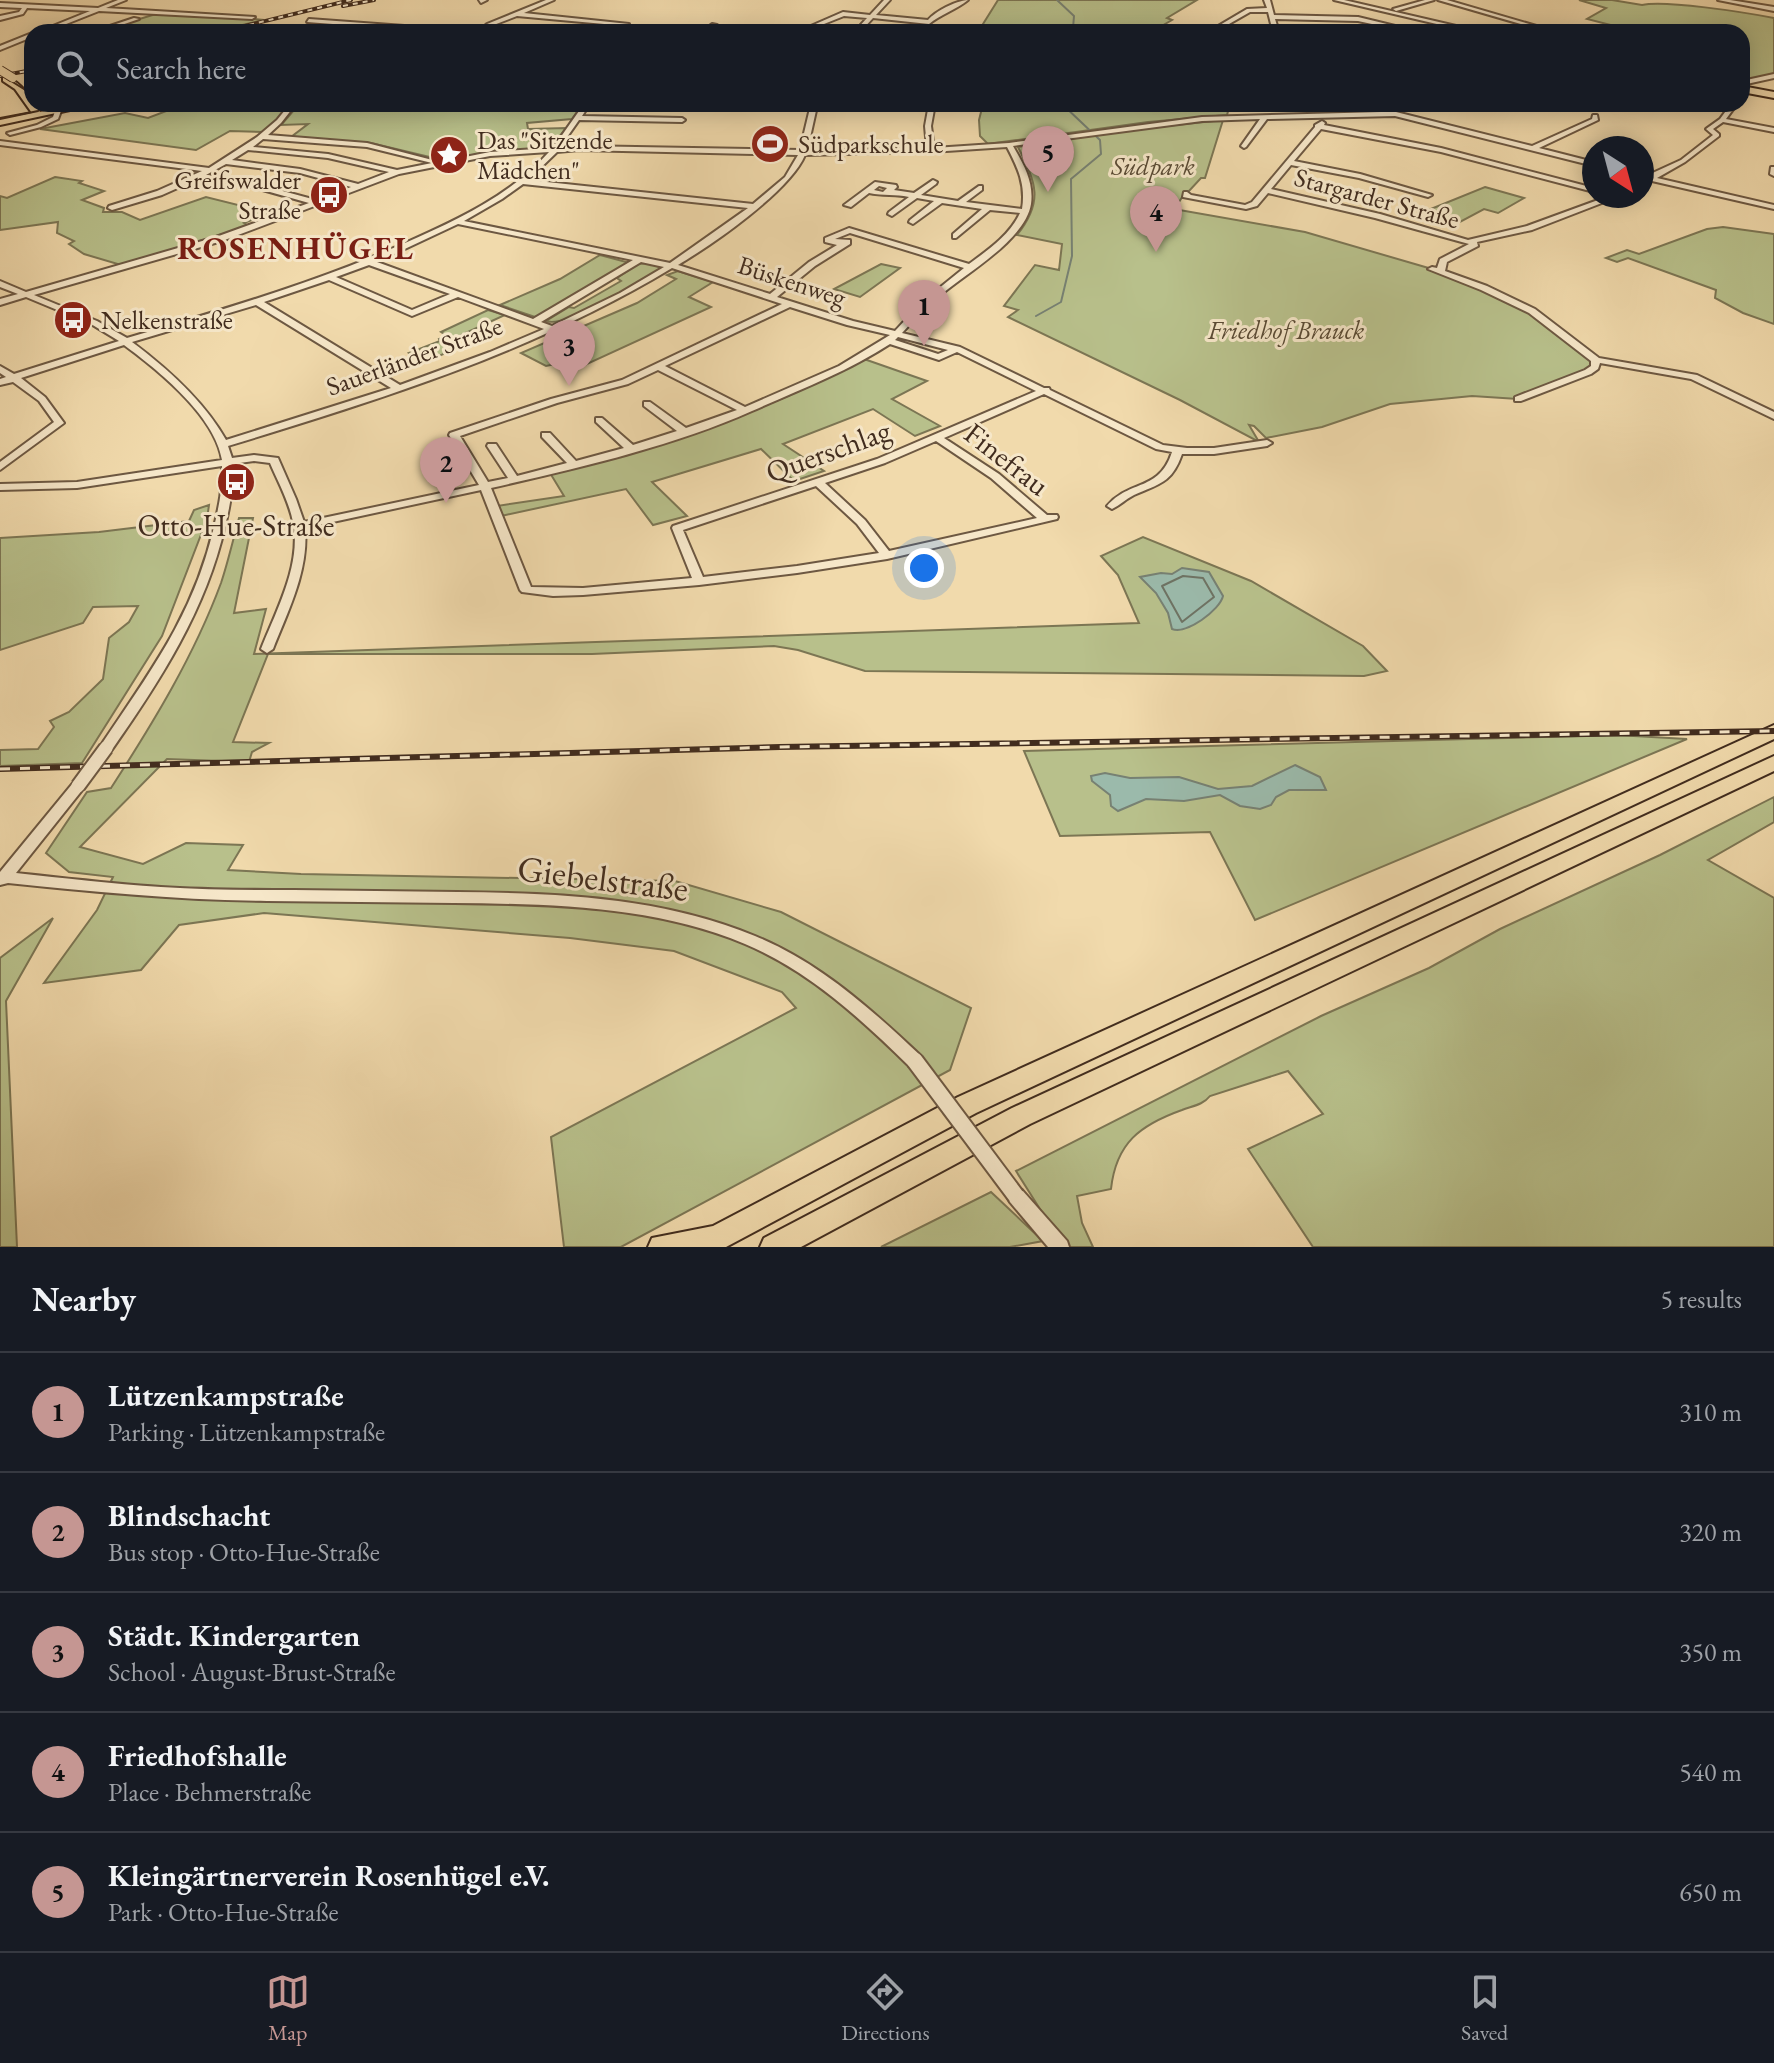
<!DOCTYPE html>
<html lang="en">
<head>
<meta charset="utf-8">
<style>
  :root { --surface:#171b24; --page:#20242c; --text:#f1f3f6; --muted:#9ea1a6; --line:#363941; --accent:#c59692 }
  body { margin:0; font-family:"EB Garamond",serif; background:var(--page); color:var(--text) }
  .compass { position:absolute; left:1582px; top:136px; width:72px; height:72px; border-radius:50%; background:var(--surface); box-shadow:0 4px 20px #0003; rotate:144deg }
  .you { position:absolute; left:924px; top:568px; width:28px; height:28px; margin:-20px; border:6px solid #fff; border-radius:50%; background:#1a73e8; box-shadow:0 0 0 12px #1a73e833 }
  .badge { display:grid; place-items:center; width:52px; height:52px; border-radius:50%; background:var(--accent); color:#111; font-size:26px; font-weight:700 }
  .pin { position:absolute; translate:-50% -66px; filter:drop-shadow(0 2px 4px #0008) }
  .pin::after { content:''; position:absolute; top:42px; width:28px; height:24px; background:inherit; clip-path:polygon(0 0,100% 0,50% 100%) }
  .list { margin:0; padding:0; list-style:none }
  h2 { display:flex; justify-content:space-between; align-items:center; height:104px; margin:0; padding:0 32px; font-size:34px }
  h2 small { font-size:26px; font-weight:400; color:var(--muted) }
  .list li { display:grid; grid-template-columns:52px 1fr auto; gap:24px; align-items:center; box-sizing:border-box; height:120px; padding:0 32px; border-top:2px solid var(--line) }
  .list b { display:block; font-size:30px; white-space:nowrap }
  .list p { margin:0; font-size:26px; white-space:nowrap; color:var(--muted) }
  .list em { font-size:26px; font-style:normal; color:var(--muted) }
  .icon { flex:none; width:44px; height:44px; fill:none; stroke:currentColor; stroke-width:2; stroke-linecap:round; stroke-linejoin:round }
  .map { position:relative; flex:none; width:1774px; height:1247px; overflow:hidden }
  .search { position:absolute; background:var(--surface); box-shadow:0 4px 20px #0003; left:24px; right:24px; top:24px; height:88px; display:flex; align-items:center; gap:20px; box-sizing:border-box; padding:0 28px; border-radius:24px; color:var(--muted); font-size:30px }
  .sheet { height:704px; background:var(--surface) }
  nav { display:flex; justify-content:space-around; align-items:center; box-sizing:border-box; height:112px; border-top:2px solid var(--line); background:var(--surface); font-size:22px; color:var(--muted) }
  nav a { display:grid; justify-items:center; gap:4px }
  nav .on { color:var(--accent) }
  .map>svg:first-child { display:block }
</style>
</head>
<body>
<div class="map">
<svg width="1774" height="1247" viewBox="0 0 1774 1247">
  <rect width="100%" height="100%" fill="#f1daac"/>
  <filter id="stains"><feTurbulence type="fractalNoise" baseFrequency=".0025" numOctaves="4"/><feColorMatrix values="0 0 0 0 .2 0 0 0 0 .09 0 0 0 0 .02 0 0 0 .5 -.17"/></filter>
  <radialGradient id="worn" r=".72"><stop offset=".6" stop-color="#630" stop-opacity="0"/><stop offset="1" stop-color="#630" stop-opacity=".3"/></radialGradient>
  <!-- green -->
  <g fill="#b8c08b" stroke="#7c7654" stroke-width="2">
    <polygon points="998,0 1197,0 1167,18 1172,20 1151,32 978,32"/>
    <path d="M1579,0H1612L1642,5C1665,0 1743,12 1774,18V75L1742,80V32H1627L1630,30L1587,19L1606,8Z"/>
    <polygon points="166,11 264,20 213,32 96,32"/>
    <polygon points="237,104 242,105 245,111 286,111 265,132 230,131 196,150 40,129 125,113 148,118 182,105"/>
    <polygon points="983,104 1230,104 1227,115 1148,122 988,144 980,136 979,120"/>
    <polygon points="438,108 580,108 572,119 527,123 528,129 566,128 552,146 438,159 371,143 291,137 308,124 281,125 294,110"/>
    <path d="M1223,120L1205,178H1201L1189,191H1186L1179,202L1168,208L1305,232L1432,269L1532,311L1591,356L1595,367L1518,399L1472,396L1390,404L1322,427L1266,438L1254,426L1249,425L1259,442L1180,400L1008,317L1018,310L1004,306L1035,265L1059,270L1062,244L1017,235C1045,200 1035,182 1018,147L1128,130Z"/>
    <polygon points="55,177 82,181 79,183 104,191 82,200 104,208 103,212 122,212 140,220 206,197 270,213 244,223 249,226 121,265 84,254 69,244 74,241 57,233 58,222 0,230 0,196 7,198"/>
    <polygon points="1485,187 1524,198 1498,213 1484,209 1460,222 1426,211"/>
    <polygon points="1723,227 1774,234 1774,324 1743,313 1715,298 1716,290 1628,258 1617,262 1606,258 1627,250 1639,254 1707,229"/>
    <polygon points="600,255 630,263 538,318 500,305 560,279"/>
    <path d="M647,263L663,268C642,280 568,329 546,321L569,307L574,308L621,281L617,278L638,264Z"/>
    <polygon points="881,264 900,268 860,297 834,289"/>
    <polygon points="678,271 713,282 689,297 711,307 574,370 560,363 546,366 521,353 637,303 676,279 667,275"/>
    <polygon points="488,310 505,315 448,341 461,347 424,362 409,353 440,341 439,339 447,336 441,332"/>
    <path d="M864,359L927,381L892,399L940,426L915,436L873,409L783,444L824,471L794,481L761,449L652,482L687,516L653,525L626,489L501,516L497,506L564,496L550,473C659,449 766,411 864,359Z"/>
    <polygon points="209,505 207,519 162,636 82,763 0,766 0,750 38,749 54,727 50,721 69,712 103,679 109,638 129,622 138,606 93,607 83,623 0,650 0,538 99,532 189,521 194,510"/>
    <path d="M239,518H253L234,613L266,609L254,654L1139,623L1118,575L1101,556L1143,537L1251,581L1363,646L1387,671L1364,676L865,671L798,650L774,646L592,654H268L233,742L269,743L252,752L249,762L167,759L80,847L143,864L186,843L243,845L228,870L301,874L675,881L781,912L971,1008L950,1070L621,1247H564L551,1137L796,1008L782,992L674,951L570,938L264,913L179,925L141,970L44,983L97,910L113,877L69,872L46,853L87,792L111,788C153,723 194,656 221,583C228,562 233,540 239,518Z"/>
    <polygon points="1616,735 1687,739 1255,920 1210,832 1060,836 1024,751"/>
    <path d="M1774,797V822L1708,860L1774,898V1247H1313L1248,1149L1323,1114L1288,1071L1210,1096C1203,1105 1192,1106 1182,1110C1140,1125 1116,1143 1111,1189L1077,1196L1082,1223L1093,1247H1068L1050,1225L1016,1171L1321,1016L1429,968L1500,929L1660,855Z"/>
    <polygon points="53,918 6,1001 17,1247 0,1247 0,958"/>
    <polygon points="991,1192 1043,1241 1010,1247 881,1247"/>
  </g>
  <!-- water -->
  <g fill="#9bbaab" stroke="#778173" stroke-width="2">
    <path d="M1182,568L1209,572L1223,596C1220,610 1186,635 1172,629L1168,613L1156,593L1140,577L1161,573L1172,574Z"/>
    <polygon points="1295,765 1320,777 1326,790 1289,790 1276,797 1271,805 1260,809 1240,806 1220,795 1184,801 1146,799 1118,811 1111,806 1110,795 1092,781 1091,776 1105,773 1130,778 1179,777 1218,789 1252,786"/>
  </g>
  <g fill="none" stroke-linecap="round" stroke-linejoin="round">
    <!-- shore -->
    <polygon stroke="#6e7364" stroke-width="2" points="1183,576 1203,578 1214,597 1182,622 1162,586"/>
    <!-- stream -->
    <g stroke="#778173" stroke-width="2">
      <polyline points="1057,0 1074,16 1073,28 1076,32"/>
      <polyline points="1036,316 1061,302 1072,256 1071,179 1101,154 1100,140 1062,104"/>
    </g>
    <!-- minor casing -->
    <g stroke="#6d5842" stroke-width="4">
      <g id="minor">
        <polygon points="118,0 126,0 106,8 255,17 252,19 99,11 46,32 38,32 90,11 27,8 23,14 0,20 0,16 19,12 22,8 0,7 0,3 98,8"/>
        <polygon points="479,0 487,0 481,3"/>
        <polygon points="546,0 554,0 524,13 629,24 626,26 517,16 491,26 484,32 478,32 487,24"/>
        <path d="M884,0H890L876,15L928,20C936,11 955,1 968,0C956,10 941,14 929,24L873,18L860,32H854L867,18L844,16L809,30L804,29L843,12L870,15Z"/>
        <polygon points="1264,0 1270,0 1274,15 1358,17 1420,32 1409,32 1358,21 1275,19 1279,32 1273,32 1268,12 1250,12 1215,32 1208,32 1247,9 1267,8"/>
        <polygon points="1334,0 1344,0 1482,32 1471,32"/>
        <polygon points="1425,0 1434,0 1396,11 1393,9"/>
        <polygon points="1438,0 1447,0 1557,32 1548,32"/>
        <polygon points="1718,0 1730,0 1774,7 1774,11"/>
        <polygon points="134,18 139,19 101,32 92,32"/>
        <polygon points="309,19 459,30 462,32 436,32 307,22"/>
        <polygon points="712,24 717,25 708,32 701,32"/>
        <polygon points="32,33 32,37 0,50 0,46"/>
        <polygon points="1774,74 1774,78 1742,85 1742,81"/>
        <path d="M290,104H296L281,123L268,135L367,143L440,162L490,152L553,148L584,104H590L582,116L682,118L685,120L682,122L579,120L560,147L579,146L800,150L811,104L872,105L869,107L817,106L807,151L927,148L925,126L929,104H935L931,126L934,148L1009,143L1202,117L1381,112L1353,104H1364L1532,146L1592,119L1593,115H1597L1598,120L1539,148L1594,162V166L1395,116L1267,119L1246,147L1244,148L1241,146L1260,119L1202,121L1013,146C1024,165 1034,182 1031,204C1025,241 964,274 937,298C924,309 913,321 902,333L960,347L1044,388H1049L1050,390L1163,445L1187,448H1214L1267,440L1272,443L1267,446L1214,454H1182C1172,483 1159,484 1134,495C1126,499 1120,505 1112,509L1107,506C1130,479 1159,492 1172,452L1156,449L1044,394L944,438L999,474L1047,515H1057L1058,517L1057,519L887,559L797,573L699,585L583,595L553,596L522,592L520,590L481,490L305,528C309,570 288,611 273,649L267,653L261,649C276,611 302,564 293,522C289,501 278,482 270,463L254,461L232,464C234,485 230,506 225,526C206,610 160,681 111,751H101L99,748C149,673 193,617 214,527C219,506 223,487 222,466L77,488L0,490V484L77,482L222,460C215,416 158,370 124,345L21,378L45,397L64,423L0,470V462L54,422L39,401L13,382L0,385V379L6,377L0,373V366L14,374L119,341L91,324L26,297L0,305V299L18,294L0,287V281L26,292L216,237L309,203L252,187L200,178L162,195L112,210L108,208L109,206L157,191L202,171L0,145V141L209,168L257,137L277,120ZM263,139L367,147L432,163L397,170L328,154L253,147ZM1007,147C1018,168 1026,185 1022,209L966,202L982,190V186H979L958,201L921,195L936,184L937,182L933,180L914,193L894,190L897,187L896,185L875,182L844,205L851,207L869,193C884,196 895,194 909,197L889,212L888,214L892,216L917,198L934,201L910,220L909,222L913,224L942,203L982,209L953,234V238H956L990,210L1020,213C1010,235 988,250 969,264L849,228L825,238V242L837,245L809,262L770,294L678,265C713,244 790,191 805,155L931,152ZM248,150L328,158L389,172L358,184L300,169L232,160ZM579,150L798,155L785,177L753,204L528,180L557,152ZM549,152C511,195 457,220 405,243C315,283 221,310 127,338L97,321L34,295L222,241L399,174L490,156ZM226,164L300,173L351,187L316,200L253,183L206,175ZM523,184L748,208L670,263L464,221L502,199ZM879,186L887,188L883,192L874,190ZM458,224L633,260L533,319L377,262ZM850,233L964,268L922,302L895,331L853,321L777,297L815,266L850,244V240L835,239ZM641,262L664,267L620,293L556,324L552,326L541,322ZM369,265L450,294L412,310L336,277ZM672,268L782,304L622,380L551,399L450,433L449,435L479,485L304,522L296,499L278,458L254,455L232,458L228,446C384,398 531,353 672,268ZM329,280L412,316L458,297L544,329L490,352L400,385L264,302ZM256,305L391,388L226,440C204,401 168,369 132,342ZM790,307L847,325L890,335L839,366L745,407L665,366ZM898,337L948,350L938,354L895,340ZM890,344L939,360L957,352L1036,391L877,459L673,526L672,528L692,578L583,588L531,587L491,488C578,468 671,447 752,411C799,390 847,372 890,344ZM658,370L737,410L686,428L650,402H644V406L677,431L633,445L602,418H596V422L624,448L576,461L550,433H542V437L567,463L517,476L496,444H488L487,446L508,478L488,482L460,436L557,403L628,384ZM936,441L991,478L1037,518L889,551L865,520L825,483L885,463ZM816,486L857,524L879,553L797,566L703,577L683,530Z"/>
        <polygon points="1731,104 1737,104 1726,119 1774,128 1774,132 1723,122 1713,129 1719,134 1719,136 1685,162 1657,178 1774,205 1774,209 1652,181 1642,185 1642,180 1646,176 1681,160 1713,135 1706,129 1720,119"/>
        <polygon points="58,109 61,111 58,119 41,127 10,135 7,133 37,125 53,117 55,111"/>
        <polygon points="1322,121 1325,123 1324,125 1441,148 1594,188 1594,192 1441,152 1321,129 1294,161 1360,174 1432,195 1428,197 1359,178 1291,165 1271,189 1380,214 1468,240 1527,226 1609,196 1620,196 1532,230 1477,242 1478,246 1447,262 1445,271 1487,286 1535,309 1599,358 1697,375 1774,412 1774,419 1691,379 1600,363 1598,369 1591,374 1521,401 1515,401 1515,397 1585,370 1591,366 1591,361 1529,313 1481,290 1428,269 1432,267 1437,268 1440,259 1469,244 1375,218 1268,193 1257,206 1246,209 1183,197 1184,192 1187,192 1191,195 1245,205 1252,202 1315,127 1315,125"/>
        <polygon points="1771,167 1774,167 1774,176 1770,174"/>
        <path d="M78,781L83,783L85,786L83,789L16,873C64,878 112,884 161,887C205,890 249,890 294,890C348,891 403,891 457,892C558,893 661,897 755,936C819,962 871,1009 921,1056L923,1061L921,1066L915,1068L909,1066C860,1018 809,971 745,944C654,906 552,904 454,903C392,902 329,902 267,901C178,900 96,892 8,883L0,885V872L73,783Z"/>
        <polygon points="1016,1188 1022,1190 1067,1241 1069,1247 1048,1247 1010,1202 1007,1196 1010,1190"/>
      </g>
    </g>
    <!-- major casing -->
    <g stroke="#412c1e" stroke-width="4">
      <g id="major">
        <path d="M3,77C21,79 31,100 40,112L80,104H98L0,125V119L32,113L15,89L3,81Z"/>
        <polygon points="1742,86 1774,92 1774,98 1742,92"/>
      </g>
    </g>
    <!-- highway casing -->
    <g stroke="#412c1e" stroke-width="4">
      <g id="highway">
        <polygon points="1774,725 1774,739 976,1113 726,1247 648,1247 652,1238 713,1226 958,1097"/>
        <polygon points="1774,756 1774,771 1030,1124 801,1247 760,1247 764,1238 1012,1108"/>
      </g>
    </g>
    <!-- minor -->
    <use href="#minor" fill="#f6e7c9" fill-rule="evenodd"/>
    <!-- major -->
    <use href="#major" fill="#f1daac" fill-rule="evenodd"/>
    <!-- highway -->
    <use href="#highway" fill="#f1daac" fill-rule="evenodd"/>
    <!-- tram -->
    <g stroke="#412c1e" stroke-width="2">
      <polyline points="0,74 32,94"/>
      <polyline points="0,119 38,111 47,104"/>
    </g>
    <!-- rail-far1 casing -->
    <g stroke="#412c1e" stroke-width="4">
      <g id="rail-far1">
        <polyline points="343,6 374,0"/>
        <polyline points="220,32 351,0"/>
        <polyline points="0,76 32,70"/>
      </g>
    </g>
    <!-- rail casing -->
    <g stroke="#412c1e" stroke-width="6">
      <polyline id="rail" points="0,769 780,747 1774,731"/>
    </g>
    <!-- rail-far1 -->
    <use href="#rail-far1" stroke="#f6e7c9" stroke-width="2" stroke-dasharray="5" stroke-linecap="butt"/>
    <!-- rail -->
    <use href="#rail" stroke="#f6e7c9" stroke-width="3" stroke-dasharray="10" stroke-linecap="butt"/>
    <!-- minor-bridge-far1 casing -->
    <g stroke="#6d5842" stroke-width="17" stroke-linecap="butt">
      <polyline id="minor-bridge-far1" points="78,786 106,748"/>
    </g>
    <!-- minor-bridge casing -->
    <g stroke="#6d5842" stroke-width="20" stroke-linecap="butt">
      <polyline id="minor-bridge" points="915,1061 1016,1196"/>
    </g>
    <!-- major-bridge casing -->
    <g stroke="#412c1e" stroke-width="10" stroke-linecap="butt">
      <polyline id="major-bridge" points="0,70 13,78"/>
    </g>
    <!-- minor-bridge-far1 -->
    <use href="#minor-bridge-far1" stroke="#f6e7c9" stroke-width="13"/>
    <!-- minor-bridge -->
    <use href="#minor-bridge" stroke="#f6e7c9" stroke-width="16"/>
    <!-- major-bridge -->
    <use href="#major-bridge" stroke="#f1daac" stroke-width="8"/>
  </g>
  <!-- icons -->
  <defs>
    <g id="stadium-disc" transform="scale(2)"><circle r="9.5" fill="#8f2418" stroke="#f6e7c9"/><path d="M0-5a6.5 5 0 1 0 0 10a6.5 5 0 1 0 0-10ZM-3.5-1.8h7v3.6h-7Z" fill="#fff"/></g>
    <g id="sight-disc" transform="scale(2)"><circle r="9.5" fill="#8f2418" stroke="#f6e7c9"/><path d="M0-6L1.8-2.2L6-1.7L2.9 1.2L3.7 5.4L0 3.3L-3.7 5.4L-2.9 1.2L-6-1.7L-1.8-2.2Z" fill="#fff"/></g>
    <g id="bus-disc" transform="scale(2)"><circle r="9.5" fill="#8f2418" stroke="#f6e7c9"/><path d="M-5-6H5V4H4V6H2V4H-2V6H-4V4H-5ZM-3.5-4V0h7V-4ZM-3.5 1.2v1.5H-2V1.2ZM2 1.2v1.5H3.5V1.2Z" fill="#fff"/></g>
  </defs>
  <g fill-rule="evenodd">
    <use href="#stadium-disc" x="770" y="144"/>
    <use href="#sight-disc" x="449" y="155"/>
    <use href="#bus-disc" x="329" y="195"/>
    <use href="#bus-disc" x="73" y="320"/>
    <use href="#bus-disc" x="236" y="482"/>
  </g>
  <g text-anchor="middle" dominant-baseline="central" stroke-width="6" stroke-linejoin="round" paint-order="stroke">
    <!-- far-poi labels -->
    <g font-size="26" fill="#412c1e" stroke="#f6e7c9" text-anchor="start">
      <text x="477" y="140">Das "Sitzende<tspan x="477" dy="30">Mädchen"</tspan></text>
      <text x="798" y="144">Südparkschule</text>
      <text x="301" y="180" text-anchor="end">Greifswalder<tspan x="301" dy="30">Straße</tspan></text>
      <text x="101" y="320">Nelkenstraße</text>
    </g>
    <!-- far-park labels -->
    <g font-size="26" font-style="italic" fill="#594a34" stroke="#f6e7c9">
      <text x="1153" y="166">Südpark</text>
      <text x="1286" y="330">Friedhof Brauck</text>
    </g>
    <!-- far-street labels -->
    <g font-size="26" fill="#412c1e" stroke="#f6e7c9">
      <text transform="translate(1377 198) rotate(15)">Stargarder Straße</text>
      <text transform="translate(792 281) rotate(18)">Büskenweg</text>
      <text transform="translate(414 356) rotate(-20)">Sauerländer Straße</text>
    </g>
    <!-- street labels -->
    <g font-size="30" fill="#412c1e" stroke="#f6e7c9">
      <text transform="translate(828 451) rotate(-20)">Querschlag</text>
      <text transform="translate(1007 459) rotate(38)">Finefrau</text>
    </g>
    <!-- poi labels -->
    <g font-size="30" fill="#412c1e" stroke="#f6e7c9">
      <text x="236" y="525">Otto-Hue-Straße</text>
    </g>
    <!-- far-district labels -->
    <g font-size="32" font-weight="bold" letter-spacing="2" fill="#7a1f14" stroke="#f6e7c9">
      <text x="296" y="248">ROSENHÜGEL</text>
    </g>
    <!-- near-street labels -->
    <g font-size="36" fill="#412c1e" stroke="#f6e7c9">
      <text transform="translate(603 878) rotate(7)">Giebelstraße</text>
    </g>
  </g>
  <rect width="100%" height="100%" filter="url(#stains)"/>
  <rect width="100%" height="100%" fill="url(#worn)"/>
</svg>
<svg class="compass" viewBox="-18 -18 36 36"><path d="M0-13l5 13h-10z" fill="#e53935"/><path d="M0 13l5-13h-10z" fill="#9ea1a6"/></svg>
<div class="you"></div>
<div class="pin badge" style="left:924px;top:346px">1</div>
<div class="pin badge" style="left:446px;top:503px">2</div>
<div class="pin badge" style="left:569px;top:386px">3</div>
<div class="pin badge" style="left:1156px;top:252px">4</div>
<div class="pin badge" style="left:1048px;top:192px">5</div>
<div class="search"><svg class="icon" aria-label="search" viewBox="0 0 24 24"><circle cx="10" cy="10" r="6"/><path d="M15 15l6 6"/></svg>Search here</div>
</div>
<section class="sheet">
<h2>Nearby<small>5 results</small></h2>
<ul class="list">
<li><span class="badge">1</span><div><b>Lützenkampstraße</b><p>Parking · Lützenkampstraße</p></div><em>310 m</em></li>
<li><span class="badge">2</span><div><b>Blindschacht</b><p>Bus stop · Otto-Hue-Straße</p></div><em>320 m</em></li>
<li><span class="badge">3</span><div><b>Städt. Kindergarten</b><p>School · August-Brust-Straße</p></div><em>350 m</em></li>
<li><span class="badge">4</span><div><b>Friedhofshalle</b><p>Place · Behmerstraße</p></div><em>540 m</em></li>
<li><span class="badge">5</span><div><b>Kleingärtnerverein Rosenhügel e.V.</b><p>Park · Otto-Hue-Straße</p></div><em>650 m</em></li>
</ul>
</section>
<nav>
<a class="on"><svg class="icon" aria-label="map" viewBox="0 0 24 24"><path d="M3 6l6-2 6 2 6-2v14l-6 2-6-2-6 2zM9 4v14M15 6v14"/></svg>Map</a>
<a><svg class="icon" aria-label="directions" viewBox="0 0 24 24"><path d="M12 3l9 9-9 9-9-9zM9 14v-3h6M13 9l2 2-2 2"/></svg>Directions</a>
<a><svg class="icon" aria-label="saved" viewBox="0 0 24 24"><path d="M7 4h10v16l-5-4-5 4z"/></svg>Saved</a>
</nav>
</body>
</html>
